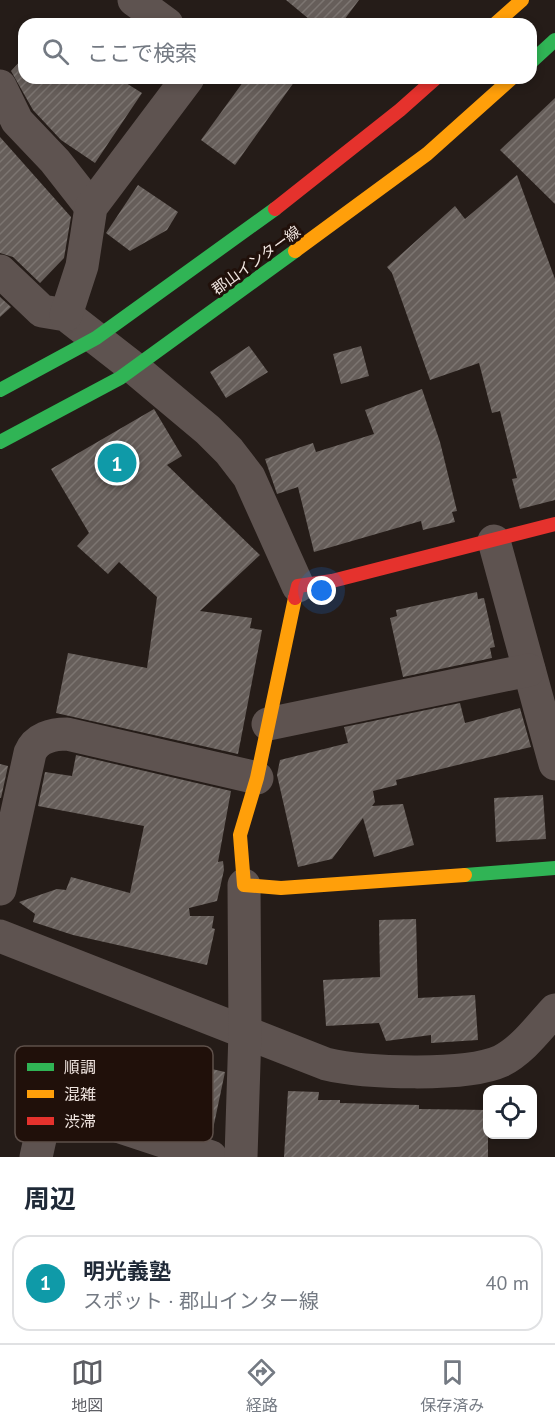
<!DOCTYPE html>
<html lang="ja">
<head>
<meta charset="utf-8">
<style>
  :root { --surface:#fff; --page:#f2f2f3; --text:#1f2937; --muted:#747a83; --line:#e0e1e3; --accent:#5d5e64 }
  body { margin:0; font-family:"PT Sans","Noto Sans JP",sans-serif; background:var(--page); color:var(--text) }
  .controls { position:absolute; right:18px; bottom:18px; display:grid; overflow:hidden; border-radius:12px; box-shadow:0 3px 9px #0003 }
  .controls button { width:54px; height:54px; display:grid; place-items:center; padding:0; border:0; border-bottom:2px solid var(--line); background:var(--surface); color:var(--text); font:30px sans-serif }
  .you { position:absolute; left:322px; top:591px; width:21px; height:21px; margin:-15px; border:4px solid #fff; border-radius:50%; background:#1a73e8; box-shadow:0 0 0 9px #1a73e833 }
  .badge { display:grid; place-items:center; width:39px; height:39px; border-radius:50%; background:var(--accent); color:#fff; font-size:20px; font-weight:700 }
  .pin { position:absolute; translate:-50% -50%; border:3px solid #fff; box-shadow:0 2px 6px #0006 }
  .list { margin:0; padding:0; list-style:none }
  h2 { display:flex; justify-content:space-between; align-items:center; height:78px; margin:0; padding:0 24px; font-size:26px }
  h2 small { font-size:20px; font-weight:400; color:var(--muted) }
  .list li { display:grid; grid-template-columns:39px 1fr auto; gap:18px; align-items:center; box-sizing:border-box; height:96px; margin:0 12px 12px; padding:0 12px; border:2px solid var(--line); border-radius:18px }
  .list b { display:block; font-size:22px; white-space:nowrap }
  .list p { margin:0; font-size:20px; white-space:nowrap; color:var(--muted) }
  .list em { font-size:20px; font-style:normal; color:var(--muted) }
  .icon { flex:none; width:33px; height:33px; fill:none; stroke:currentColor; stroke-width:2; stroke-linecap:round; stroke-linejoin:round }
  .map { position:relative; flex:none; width:555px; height:1157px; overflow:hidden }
  .search { position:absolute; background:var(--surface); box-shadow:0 3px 9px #0003; left:18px; right:18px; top:18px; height:66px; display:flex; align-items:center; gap:15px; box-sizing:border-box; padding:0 21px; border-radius:18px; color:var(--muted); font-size:22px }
  .sheet { height:186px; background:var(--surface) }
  nav { display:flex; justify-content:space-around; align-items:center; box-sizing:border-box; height:84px; border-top:2px solid var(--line); background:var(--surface); font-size:16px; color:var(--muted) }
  nav a { display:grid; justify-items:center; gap:3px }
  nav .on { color:var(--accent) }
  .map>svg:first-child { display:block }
</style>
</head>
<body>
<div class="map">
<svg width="555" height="1157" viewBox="0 0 555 1157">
  <defs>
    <pattern id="building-hatch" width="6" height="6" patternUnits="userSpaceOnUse" patternTransform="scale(1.5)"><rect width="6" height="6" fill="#665e5a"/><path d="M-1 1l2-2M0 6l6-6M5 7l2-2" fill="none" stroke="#7c7571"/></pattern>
  </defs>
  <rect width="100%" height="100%" fill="#251c18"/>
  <!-- building -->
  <g fill="url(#building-hatch)">
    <polygon points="286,0 359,0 341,24 315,24"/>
    <polygon points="24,57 24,78 118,78 142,93 95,163 61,140 33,110 11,71"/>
    <polygon points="246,78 297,78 235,165 201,140"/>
    <polygon points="555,98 555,204 500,150"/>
    <polygon points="0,137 71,217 64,258 40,283 13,257 0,253"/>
    <polygon points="517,175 555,279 555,500 520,509 512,479 517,478 500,411 492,413 479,363 430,380 392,273 387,267 455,206 465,219"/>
    <polygon points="138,185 178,212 167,230 130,251 106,233"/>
    <polygon points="0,297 11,307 0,317"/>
    <polygon points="249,346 268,372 226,398 210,372"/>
    <polygon points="361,346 369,376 341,384 333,354"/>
    <polygon points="422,389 440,442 457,511 452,512 455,522 423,530 421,521 314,552 298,487 277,494 265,459 313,443 316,452 374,434 365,410"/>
    <polygon points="154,409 182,456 167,465 260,555 200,611 252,618 250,628 262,630 238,754 56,713 68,653 147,668 157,597 119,562 108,574 77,546 89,533 51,469"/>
    <polygon points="477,592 478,599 484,598 495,647 490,648 492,658 403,677 390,618 397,616 396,610"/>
    <polygon points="460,703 465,723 520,708 531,747 396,780 397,785 373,791 375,802 372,806 403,804 414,845 374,857 363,818 332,859 298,867 277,775 280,760 348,743 344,727"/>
    <polygon points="76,755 231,791 218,862 223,861 224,870 217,901 189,908 190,916 214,916 212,928 215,929 207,965 73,935 33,922 35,914 19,902 57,889 66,890 71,877 130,893 144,826 38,806 45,772 72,776"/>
    <polygon points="0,764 8,766 1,798 0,798"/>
    <polygon points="543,795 546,839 496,842 494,798"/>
    <polygon points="416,919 418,998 475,995 478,1040 431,1043 431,1035 386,1041 379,1023 326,1026 323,980 380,977 379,920"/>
    <polygon points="194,1065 225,1072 213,1129 182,1121"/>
    <polygon points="288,1091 319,1092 318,1100 340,1100 340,1103 419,1105 419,1109 488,1110 488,1157 284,1157"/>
  </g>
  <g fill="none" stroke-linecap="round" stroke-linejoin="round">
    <!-- street -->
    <g stroke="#5e5350" stroke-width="33">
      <polyline points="134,0 167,24"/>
      <polyline points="0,86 17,121 55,161 91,207"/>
      <polyline points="0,271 42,311 66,315 134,368 208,430 229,451 249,477 298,586"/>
      <polyline points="66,315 82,266 91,207 188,78"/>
      <polyline points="494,541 555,764"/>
      <polyline points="268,724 529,670"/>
      <path d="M0,889L30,753C36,738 52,734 67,734L257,778"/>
      <path d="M0,936L326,1064C364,1073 466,1077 501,1061C523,1050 539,1027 555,1010"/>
      <polyline points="36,1157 48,1103 211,1157"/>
      <polyline points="241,1157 245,1032 244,885"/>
    </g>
    <!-- fast -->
    <g stroke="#30b455" stroke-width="14">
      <polyline points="531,62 555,40"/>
      <polyline points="0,390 96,338 275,209"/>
      <polyline points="0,442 120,378 295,251"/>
      <polyline points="465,875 555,868"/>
    </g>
    <!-- slow -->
    <g stroke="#ff9f0a" stroke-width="14">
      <polyline points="495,24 522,0"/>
      <polyline points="295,251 427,154 512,78"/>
      <polyline points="295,598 257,778 240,835 244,885 281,888 465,875"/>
    </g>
    <!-- jam -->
    <g stroke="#e5322d" stroke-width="14">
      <polyline points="275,209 400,110 436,78"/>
      <polyline points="295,598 298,586 332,581 555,524"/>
    </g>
  </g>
  <g text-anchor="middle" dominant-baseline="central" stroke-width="6" stroke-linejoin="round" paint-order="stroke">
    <!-- street labels -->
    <g font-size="15" fill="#f0e5e0" stroke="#20100a">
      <text transform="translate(256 260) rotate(-36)">郡山インター線</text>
    </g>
  </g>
  <!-- legend -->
  <rect x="15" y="1046" width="198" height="96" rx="9" fill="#20100a" stroke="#5e504a" stroke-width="1.5"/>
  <rect x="27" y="1063" width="27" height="8" fill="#30b455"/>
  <rect x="27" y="1090" width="27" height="8" fill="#ff9f0a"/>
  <rect x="27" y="1117" width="27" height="8" fill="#e5322d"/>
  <g font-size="16" fill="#f0e5e0">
    <text x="64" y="1073">順調</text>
    <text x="64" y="1100">混雑</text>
    <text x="64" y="1127">渋滞</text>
  </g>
</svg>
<div class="controls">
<button><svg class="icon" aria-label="locate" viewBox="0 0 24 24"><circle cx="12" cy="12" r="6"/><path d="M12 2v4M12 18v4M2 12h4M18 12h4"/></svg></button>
</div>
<div class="you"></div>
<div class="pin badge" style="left:117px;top:463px;background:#0f9aa8">1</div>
<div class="search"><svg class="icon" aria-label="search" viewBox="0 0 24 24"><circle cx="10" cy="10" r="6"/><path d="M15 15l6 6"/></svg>ここで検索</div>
</div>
<section class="sheet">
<h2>周辺<small></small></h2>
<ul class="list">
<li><span class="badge" style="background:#0f9aa8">1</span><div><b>明光義塾</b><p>スポット · 郡山インター線</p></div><em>40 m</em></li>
</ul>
</section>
<nav>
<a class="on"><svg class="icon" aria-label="map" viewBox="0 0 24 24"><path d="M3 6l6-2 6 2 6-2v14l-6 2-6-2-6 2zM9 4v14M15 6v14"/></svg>地図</a>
<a><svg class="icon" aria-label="directions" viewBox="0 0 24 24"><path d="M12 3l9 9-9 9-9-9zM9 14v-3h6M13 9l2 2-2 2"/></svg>経路</a>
<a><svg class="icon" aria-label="saved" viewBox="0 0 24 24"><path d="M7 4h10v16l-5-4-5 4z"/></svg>保存済み</a>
</nav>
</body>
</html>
